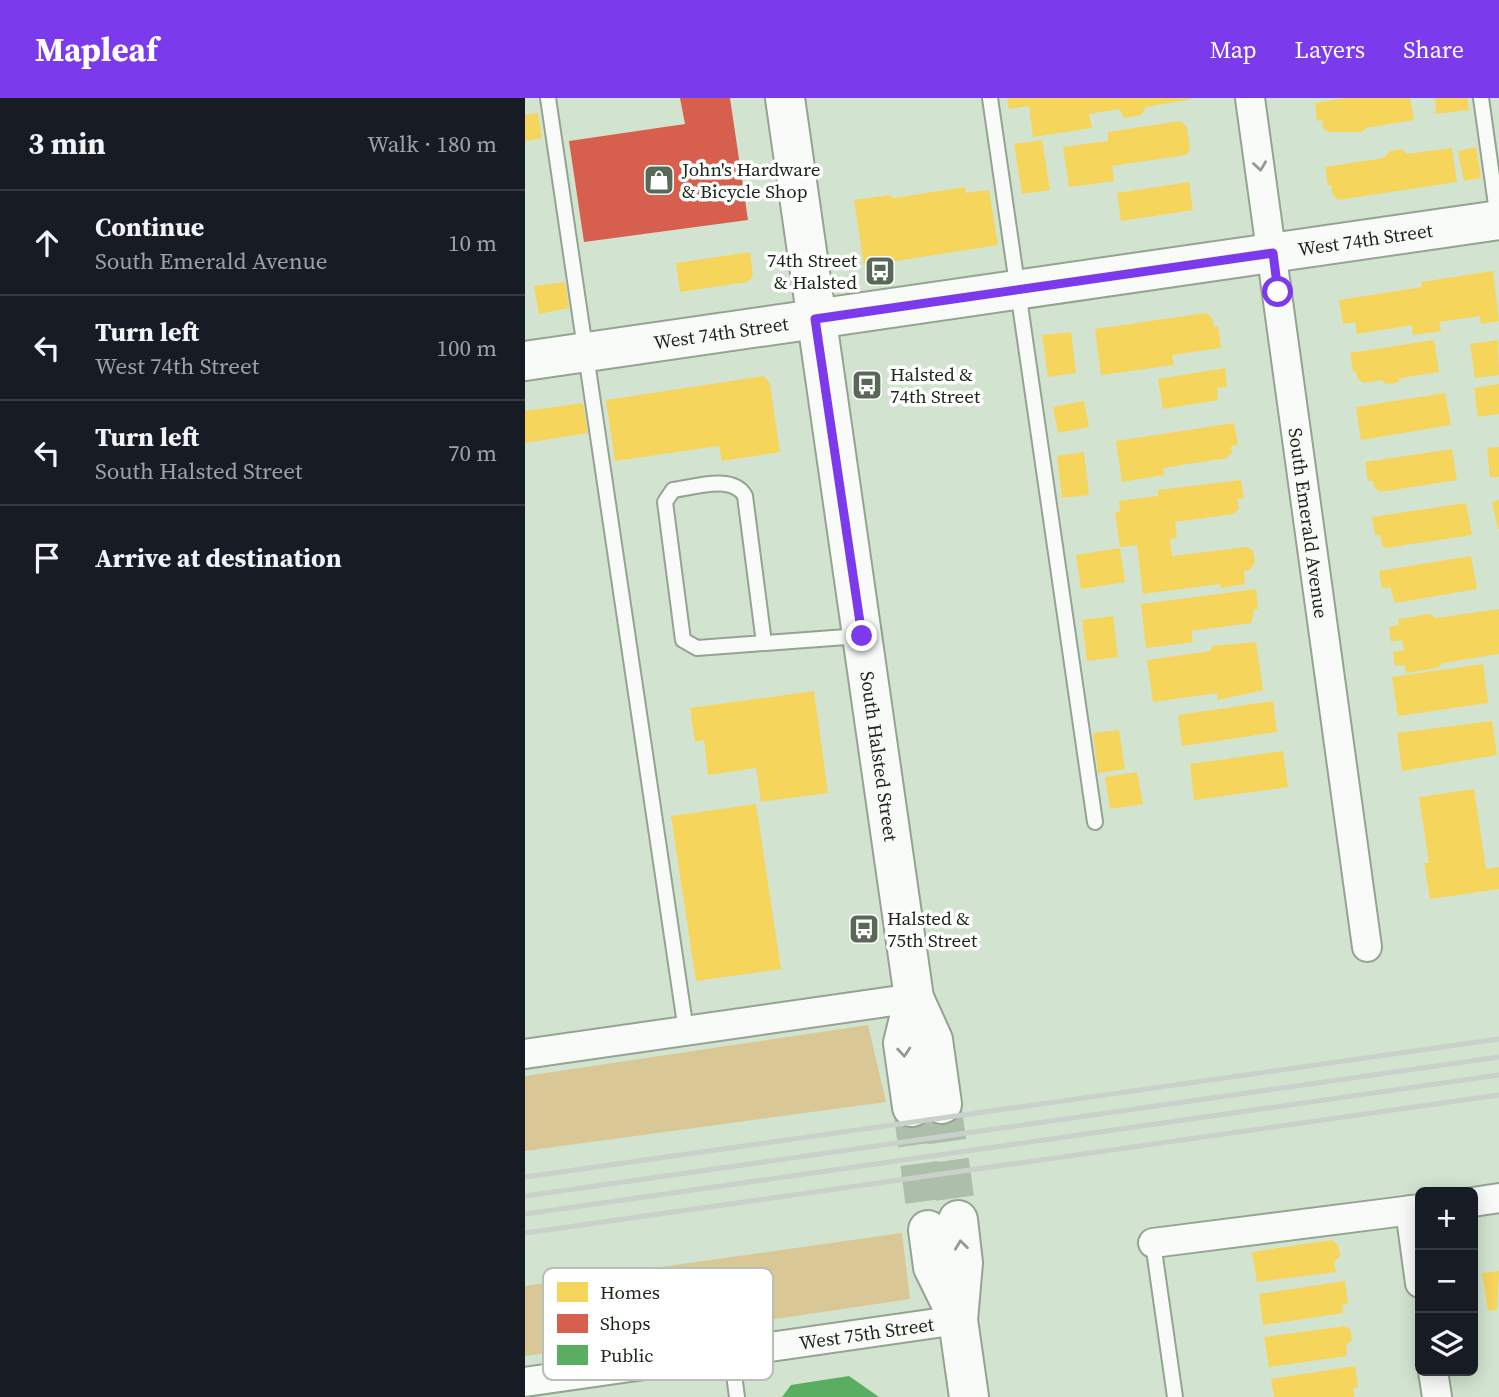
<!DOCTYPE html>
<html lang="en">
<head>
<meta charset="utf-8">
<style>
  :root { --surface:#171b24; --page:#20242c; --text:#f1f3f6; --muted:#9ea1a6; --line:#363941; --accent:#7c3aed }
  body { margin:0; font-family:"Source Serif 4",serif; background:var(--page); color:var(--text) }
  .controls { position:absolute; right:21px; bottom:21px; display:grid; overflow:hidden; border-radius:10px; box-shadow:0 4px 18px #0003 }
  .controls button { width:63px; height:63px; display:grid; place-items:center; padding:0; border:0; border-bottom:2px solid var(--line); background:var(--surface); color:var(--text); font:35px sans-serif }
  .stop { position:absolute; width:21px; height:21px; margin:-16px; border:5px solid #7c3aed; border-radius:50%; background:#fff }
  .stop.end { background:#7c3aed; border-color:#fff; box-shadow:0 2px 7px #0008 }
  .list { margin:0; padding:0; list-style:none }
  h2 { display:flex; justify-content:space-between; align-items:center; height:91px; margin:0; padding:0 28px; font-size:30px }
  h2 small { font-size:23px; font-weight:400; color:var(--muted) }
  .list li { display:grid; grid-template-columns:46px 1fr auto; gap:21px; align-items:center; box-sizing:border-box; height:105px; padding:0 28px; border-top:2px solid var(--line) }
  .list b { display:block; font-size:26px; white-space:nowrap }
  .list p { margin:0; font-size:23px; white-space:nowrap; color:var(--muted) }
  .list em { font-size:23px; font-style:normal; color:var(--muted) }
  .icon { flex:none; width:38px; height:38px; fill:none; stroke:currentColor; stroke-width:2; stroke-linecap:round; stroke-linejoin:round }
  .map { position:relative; flex:none; width:974px; height:1299px; overflow:hidden }
  header { display:flex; align-items:center; gap:42px; box-sizing:border-box; height:98px; padding:0 35px; background:var(--accent); color:#fff }
  header strong { font-size:33px }
  nav { display:flex; gap:38px; margin-inline-start:auto; font-size:24px }
  main { display:flex }
  aside { flex:1; background:var(--surface) }
  .map>svg:first-child { display:block }
</style>
</head>
<body>
<header>
<strong>Mapleaf</strong>
<nav><a>Map</a><a>Layers</a><a>Share</a></nav>
</header>
<main>
<aside>
<h2>3 min<small>Walk · 180 m</small></h2>
<ul class="list">
<li><svg class="icon" aria-label="ahead" viewBox="0 0 24 24"><path d="M12 20V5M6 11l6-6 6 6"/></svg><div><b>Continue</b><p>South Emerald Avenue</p></div><em>10 m</em></li>
<li><svg class="icon" aria-label="left" viewBox="0 0 24 24"><path d="M17 20v-9H6M10 6l-5 5 5 5"/></svg><div><b>Turn left</b><p>West 74th Street</p></div><em>100 m</em></li>
<li><svg class="icon" aria-label="left" viewBox="0 0 24 24"><path d="M17 20v-9H6M10 6l-5 5 5 5"/></svg><div><b>Turn left</b><p>South Halsted Street</p></div><em>70 m</em></li>
<li><svg class="icon" aria-label="arrive" viewBox="0 0 24 24"><path d="M6 21V4h12l-3 4 3 4H6"/></svg><div><b>Arrive at destination</b></div></li>
</ul>
</aside>
<div class="map">
<svg width="974" height="1299" viewBox="0 0 974 1299">
  <rect width="100%" height="100%" fill="#d2e4cf"/>
  <!-- green -->
  <g fill="#d9c895">
    <polygon points="343,927 361,1004 0,1053 0,978"/>
    <polygon points="377,1135 385,1201 0,1258 0,1188"/>
  </g>
  <!-- homes -->
  <g fill="#f6d55c">
    <polygon points="482,0 666,0 666,1 621,9 616,17 599,20 594,11 564,16 567,30 508,39 504,8 484,11"/>
    <polygon points="821,0 885,0 889,22 841,30 836,34 804,34 798,30 797,22 792,23 790,5"/>
    <polygon points="910,0 942,0 944,12 911,16"/>
    <polygon points="13,15 17,40 0,43 0,17"/>
    <polygon points="655,23 662,29 665,51 661,57 587,68 589,83 544,89 538,49 583,43 583,34"/>
    <polygon points="517,42 525,92 497,96 489,46"/>
    <polygon points="951,49 956,80 939,83 933,53"/>
    <polygon points="927,50 932,84 813,102 808,97 806,87 803,87 800,69 859,60 865,53 877,51 882,56"/>
    <polygon points="664,84 668,112 596,123 592,95"/>
    <polygon points="440,89 441,95 464,92 473,147 339,168 329,102 364,97 369,100"/>
    <polygon points="225,154 228,177 223,184 155,194 151,165"/>
    <polygon points="968,173 974,223 956,226 955,218 914,224 916,233 888,237 887,227 832,236 830,224 818,226 814,202 897,189 896,184"/>
    <polygon points="40,184 44,210 14,216 9,188"/>
    <polygon points="681,215 687,220 689,229 693,228 696,250 647,257 649,267 576,277 570,231"/>
    <polygon points="546,234 551,275 523,279 517,237"/>
    <polygon points="909,242 914,274 875,280 872,285 861,286 856,282 839,285 832,280 831,273 828,274 825,255"/>
    <polygon points="973,242 974,277 950,280 945,246"/>
    <polygon points="700,270 702,289 692,290 693,302 638,311 633,281"/>
    <polygon points="239,278 245,286 255,354 197,363 194,348 90,363 81,302"/>
    <polygon points="974,286 974,316 953,319 949,290"/>
    <polygon points="920,295 926,327 836,342 831,309"/>
    <polygon points="559,303 564,329 533,335 528,309"/>
    <polygon points="58,305 63,335 0,345 0,313"/>
    <polygon points="709,325 713,347 706,348 707,354 702,360 638,370 639,377 597,384 591,343"/>
    <polygon points="974,349 974,379 965,379 962,350"/>
    <polygon points="927,351 932,382 855,394 849,389 848,383 843,383 840,364"/>
    <polygon points="559,354 564,397 537,400 532,358"/>
    <polygon points="716,382 719,400 712,401 714,410 709,416 650,424 652,440 645,441 647,458 722,449 728,453 730,464 725,472 719,473 720,486 696,490 695,486 618,496 612,447 595,449 590,414 595,414 594,403 633,398 633,392"/>
    <polygon points="974,402 974,431 973,431 967,404"/>
    <polygon points="941,405 947,437 861,450 857,447 855,437 850,437 847,419"/>
    <polygon points="595,450 600,484 556,491 551,457"/>
    <polygon points="946,458 952,491 870,505 865,489 857,490 854,473"/>
    <polygon points="731,491 733,511 729,512 726,525 666,533 668,544 621,550 616,506"/>
    <polygon points="974,511 974,556 918,565 912,570 881,575 880,567 870,568 868,554 879,552 877,542 866,544 864,529 874,527 873,521 905,516 911,520"/>
    <polygon points="588,518 593,559 562,563 557,522"/>
    <polygon points="731,544 738,592 693,602 692,595 628,604 622,562 685,553 687,548"/>
    <polygon points="958,566 963,605 873,618 867,579"/>
    <polygon points="289,593 303,695 236,704 231,670 183,677 179,642 170,644 165,610"/>
    <polygon points="748,603 752,634 657,648 653,617"/>
    <polygon points="967,623 972,657 877,673 872,635"/>
    <polygon points="594,632 600,671 573,675 568,635"/>
    <polygon points="758,653 763,689 669,702 665,666"/>
    <polygon points="612,674 618,706 585,711 580,679"/>
    <polygon points="949,691 961,771 974,769 974,791 905,801 899,765 904,765 894,699"/>
    <polygon points="231,706 256,871 171,883 146,718"/>
    <polygon points="807,1142 813,1147 815,1158 809,1164 811,1174 732,1184 727,1154"/>
    <polygon points="974,1173 972,1212 963,1213 957,1175"/>
    <polygon points="820,1183 823,1206 817,1207 818,1215 738,1227 734,1196"/>
    <polygon points="820,1228 825,1231 827,1242 821,1247 822,1258 744,1269 739,1239"/>
    <polygon points="830,1268 833,1289 828,1290 829,1299 749,1299 746,1281"/>
  </g>
  <!-- shops -->
  <polygon fill="#d6604d" points="155,0 205,0 223,122 59,144 44,43 160,26"/>
  <!-- public -->
  <polygon fill="#5aae61" points="324,1278 354,1299 257,1299 266,1287"/>
  <g fill="none" stroke-linecap="round" stroke-linejoin="round">
    <!-- secondary-tunnel -->
    <g stroke="#adbeaa" stroke-width="38" stroke-dasharray="38 19" stroke-linecap="butt">
      <polyline points="417,1006 433,1122"/>
      <polyline points="387,1009 403,1132"/>
    </g>
    <!-- lane casing -->
    <g stroke="#95a392" stroke-width="18">
      <g id="lane">
        <polyline points="23,0 161,933"/>
        <polyline points="465,0 570,724"/>
        <polyline points="956,0 973,121"/>
        <path d="M239,545L220,398C208,376 170,389 148,392L140,404L158,542L172,550L335,538"/>
        <polyline points="628,1145 650,1299"/>
        <polyline points="206,1254 212,1299"/>
      </g>
    </g>
    <!-- street casing -->
    <g stroke="#95a392" stroke-width="32">
      <g id="street">
        <path id="s1" d="M725,0L842,849"/>
        <polyline points="0,956 389,900"/>
        <polyline points="948,1104 974,1100"/>
        <polyline points="885,1112 895,1185"/>
        <polyline points="628,1145 895,1111"/>
        <polyline points="908,1273 912,1299"/>
        <path id="s2" d="M0,1284L433,1222"/>
      </g>
    </g>
    <!-- secondary casing -->
    <g stroke="#95a392" stroke-width="42">
      <g id="secondary">
        <path id="s3" d="M260,0L389,900L408,942L417,1006"/>
        <path id="s4" d="M0,263L974,122"/>
        <polyline points="387,1009 378,945 389,900"/>
        <polyline points="433,1122 438,1165 433,1222 444,1299"/>
        <polyline points="403,1132 408,1169 433,1220"/>
      </g>
    </g>
    <!-- lane -->
    <use href="#lane" stroke="#f8fbf8" stroke-width="14"/>
    <!-- street -->
    <use href="#street" stroke="#f8fbf8" stroke-width="28"/>
    <!-- secondary -->
    <use href="#secondary" stroke="#f8fbf8" stroke-width="38"/>
    <!-- rail -->
    <g stroke="#cad0ca" stroke-width="5">
      <polyline points="0,1079 974,941"/>
      <polyline points="0,1098 974,959"/>
      <polyline points="0,1116 974,977"/>
      <polyline points="0,1135 974,997"/>
    </g>
  </g>
  <!-- one-way arrows -->
  <defs><path id="oneway-chevron" d="M-2-3.5L2.5 0L-2 3.5" fill="none" stroke-width="1.6" stroke-linecap="round" stroke-linejoin="round" transform="scale(1.75)"/></defs>
  <g stroke="#949b93">
    <use href="#oneway-chevron" transform="translate(735 68) rotate(82)"/>
    <use href="#oneway-chevron" transform="translate(379 954) rotate(85)"/>
    <use href="#oneway-chevron" transform="translate(436 1147) rotate(-97)"/>
  </g>
  <g fill="none" stroke-linecap="round" stroke-linejoin="round">
    <!-- route -->
    <polyline stroke="#7c3aed" stroke-width="9" points="337,538 290,221 748,155 753,194"/>
  </g>
  <!-- icons -->
  <defs>
    <g id="shop-square" transform="scale(1.575)"><rect x="-9" y="-9" width="18" height="18" rx="4" fill="#5a6857" stroke="#fff"/><path d="M-5-2.5h2.3a2.7 3.5 0 0 1 5.4 0H5L5.5 6h-11ZM-1.5-2.5h3a1.5 2.3 0 0 0-3 0Z" fill="#fff"/></g>
    <g id="bus-square" transform="scale(1.575)"><rect x="-9" y="-9" width="18" height="18" rx="4" fill="#5a6857" stroke="#fff"/><path d="M-5-6H5V4H4V6H2V4H-2V6H-4V4H-5ZM-3.5-4V0h7V-4ZM-3.5 1.2v1.5H-2V1.2ZM2 1.2v1.5H3.5V1.2Z" fill="#fff"/></g>
  </defs>
  <g fill-rule="evenodd">
    <use href="#shop-square" x="134" y="82"/>
    <use href="#bus-square" x="355" y="173"/>
    <use href="#bus-square" x="342" y="287"/>
    <use href="#bus-square" x="339" y="831"/>
  </g>
  <g text-anchor="middle" dominant-baseline="central" stroke-width="7" stroke-linejoin="round" paint-order="stroke">
    <!-- poi labels -->
    <g font-size="19" fill="#1a2617" stroke="#fff" text-anchor="start">
      <text x="157" y="71">John's Hardware<tspan x="157" dy="22">&amp; Bicycle Shop</tspan></text>
      <text x="332" y="162" text-anchor="end">74th Street<tspan x="332" dy="22">&amp; Halsted</tspan></text>
      <text x="365" y="276">Halsted &amp;<tspan x="365" dy="22">74th Street</tspan></text>
      <text x="362" y="820">Halsted &amp;<tspan x="362" dy="22">75th Street</tspan></text>
    </g>
    <!-- street labels -->
    <g font-size="19" fill="#1a2617" stroke="#fff">
      <text stroke="none"><textPath href="#s4" startOffset="849">West 74th Street</textPath></text>
      <text stroke="none"><textPath href="#s4" startOffset="198">West 74th Street</textPath></text>
      <text stroke="none"><textPath href="#s1" startOffset="429">South Emerald Avenue</textPath></text>
      <text stroke="none"><textPath href="#s3" startOffset="665">South Halsted Street</textPath></text>
      <text stroke="none"><textPath href="#s2" startOffset="345">West 75th Street</textPath></text>
    </g>
  </g>
  <!-- legend -->
  <rect x="18" y="1170" width="230" height="112" rx="10" fill="#fff" stroke="#babeb9" stroke-width="2"/>
  <rect x="32" y="1184" width="31" height="20" fill="#f6d55c"/>
  <rect x="32" y="1216" width="31" height="19" fill="#d6604d"/>
  <rect x="32" y="1247" width="31" height="20" fill="#5aae61"/>
  <g font-size="19" fill="#1a2617">
    <text x="75" y="1201">Homes</text>
    <text x="75" y="1232">Shops</text>
    <text x="75" y="1264">Public</text>
  </g>
</svg>
<div class="controls">
<button>+</button>
<button>−</button>
<button><svg class="icon" aria-label="layers" viewBox="0 0 24 24"><path d="M12 4l9 5-9 5-9-5zM3 14l9 5 9-5"/></svg></button>
</div>
<div class="stop" style="left:753px;top:194px"></div>
<div class="stop end" style="left:337px;top:538px"></div>
</div>
</main>
</body>
</html>
